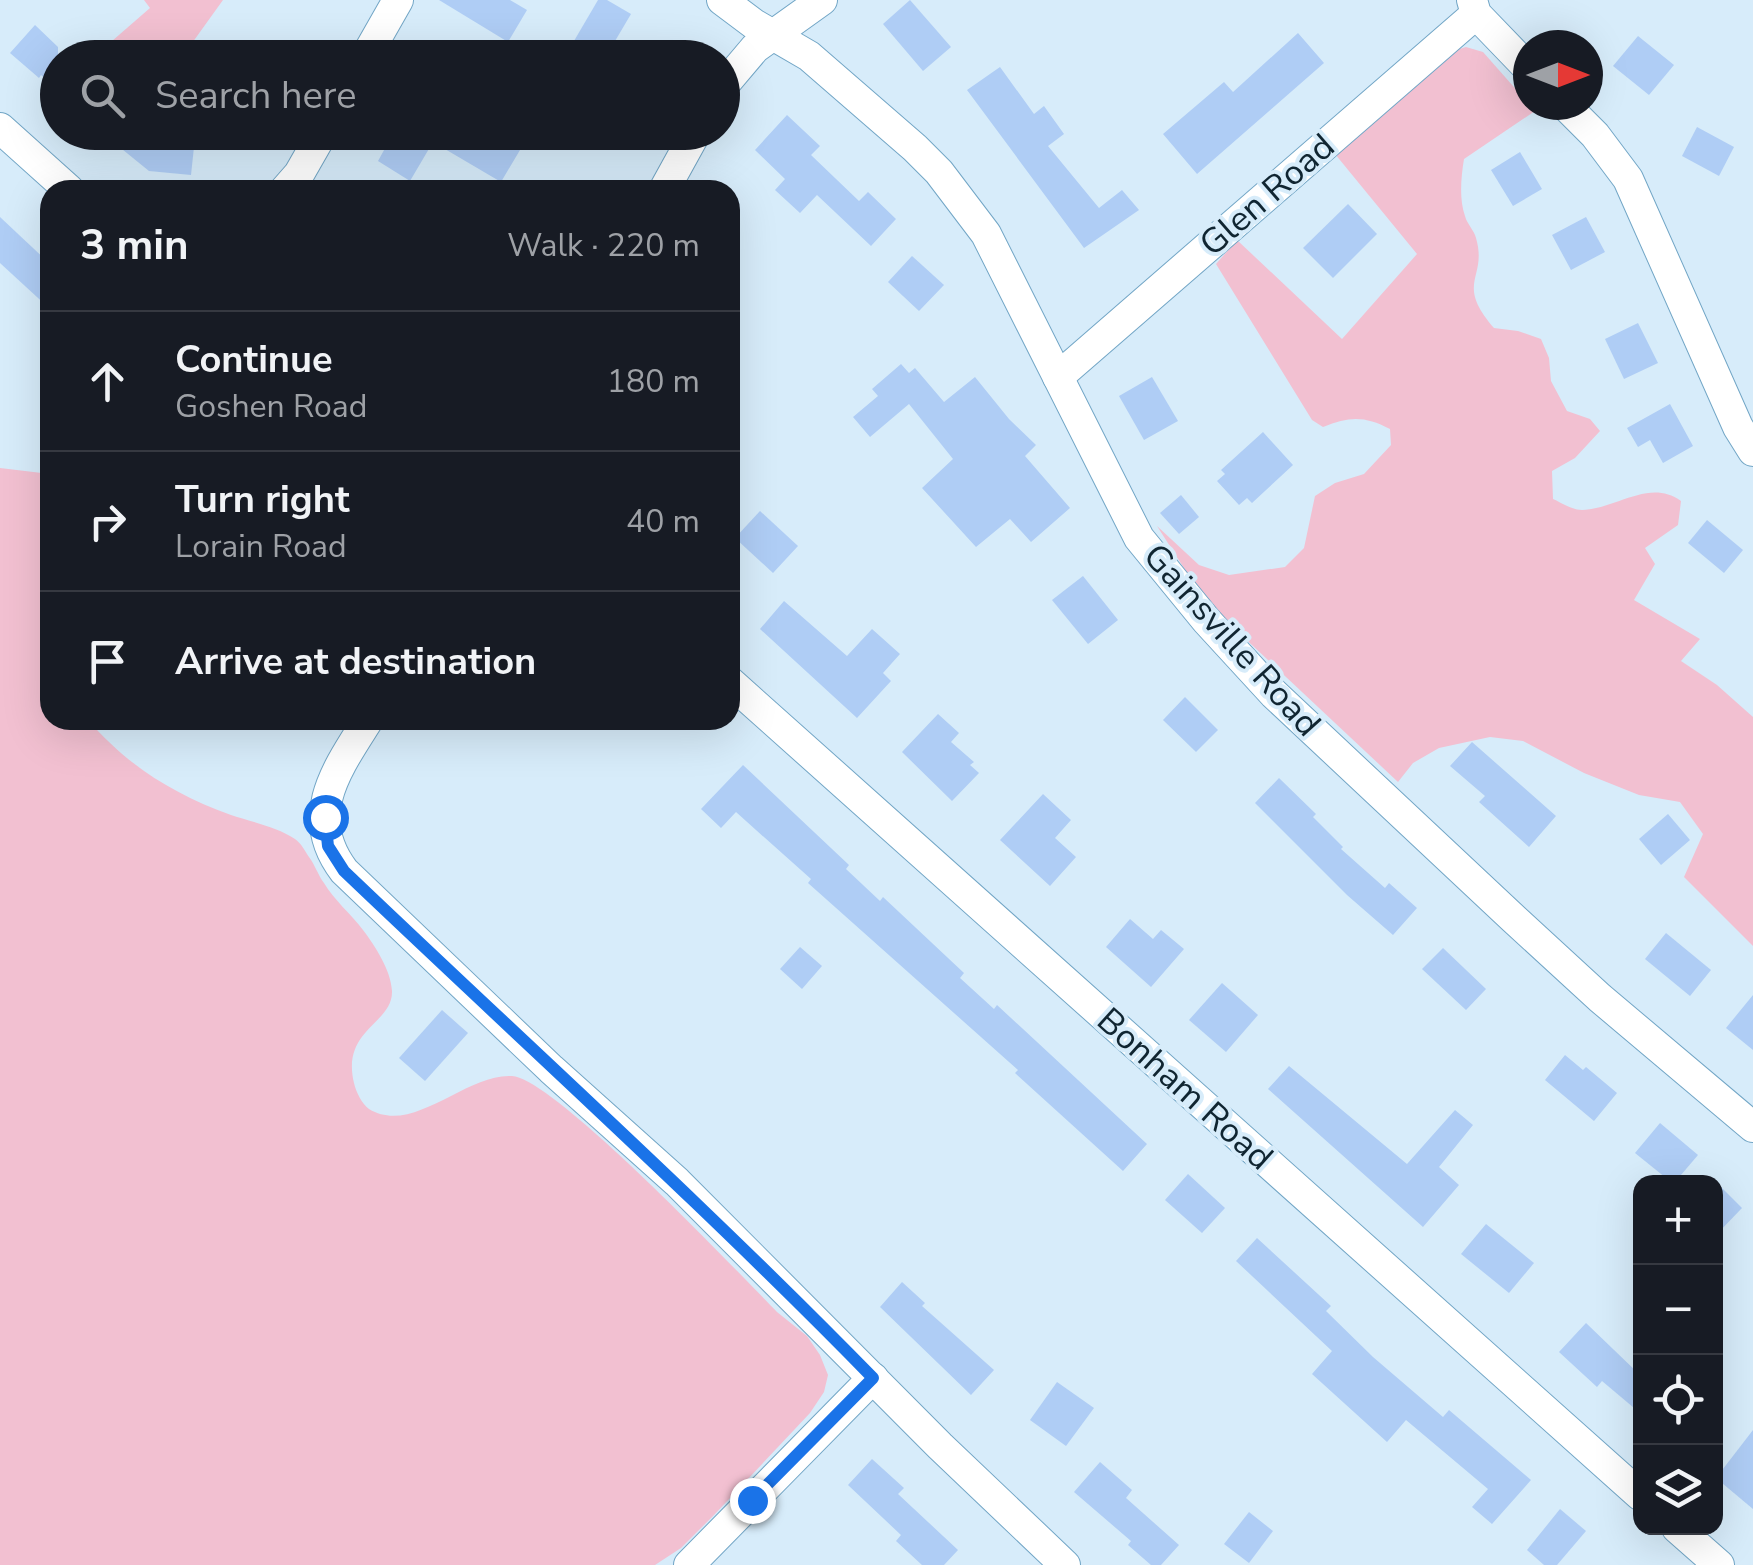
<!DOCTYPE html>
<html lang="en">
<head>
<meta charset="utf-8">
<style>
  :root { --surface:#171b24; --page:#20242c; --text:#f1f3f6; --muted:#9ea1a6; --line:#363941 }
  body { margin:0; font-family:"Nunito Sans",sans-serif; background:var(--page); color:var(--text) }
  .controls { position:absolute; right:30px; bottom:30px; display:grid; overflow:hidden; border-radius:20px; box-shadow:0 10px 40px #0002 }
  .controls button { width:90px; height:90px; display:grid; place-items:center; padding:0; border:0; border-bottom:2px solid var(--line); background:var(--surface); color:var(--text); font:50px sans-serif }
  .compass { position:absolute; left:1513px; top:30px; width:90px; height:90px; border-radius:50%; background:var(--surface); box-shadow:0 10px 40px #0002; rotate:90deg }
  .stop { position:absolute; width:30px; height:30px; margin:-22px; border:8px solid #1a73e8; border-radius:50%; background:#fff }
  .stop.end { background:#1a73e8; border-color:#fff; box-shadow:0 2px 10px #0008 }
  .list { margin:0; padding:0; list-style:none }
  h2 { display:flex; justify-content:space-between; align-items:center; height:130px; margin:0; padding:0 40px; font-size:42px }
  h2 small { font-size:32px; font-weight:400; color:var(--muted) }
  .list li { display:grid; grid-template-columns:65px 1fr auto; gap:30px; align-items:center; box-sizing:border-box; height:140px; padding:0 40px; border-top:2px solid var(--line) }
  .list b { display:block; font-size:38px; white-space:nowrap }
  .list p { margin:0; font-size:32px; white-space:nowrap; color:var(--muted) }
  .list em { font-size:32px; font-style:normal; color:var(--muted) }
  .icon { flex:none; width:55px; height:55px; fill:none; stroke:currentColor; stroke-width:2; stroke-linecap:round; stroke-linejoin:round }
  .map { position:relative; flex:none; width:1753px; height:1565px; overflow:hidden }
  .search { position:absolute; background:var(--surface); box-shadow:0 10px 40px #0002; left:40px; top:40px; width:700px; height:110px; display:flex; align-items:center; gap:25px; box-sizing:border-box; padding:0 35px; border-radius:55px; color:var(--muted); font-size:38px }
  .panel { position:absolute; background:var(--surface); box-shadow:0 10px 40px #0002; left:40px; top:180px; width:700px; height:550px; border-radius:30px }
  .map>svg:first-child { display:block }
</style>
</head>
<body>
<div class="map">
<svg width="1753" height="1565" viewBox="0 0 1753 1565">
  <rect width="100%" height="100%" fill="#d7ecfa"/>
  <!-- green -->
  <g fill="#f2c0d1">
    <polygon points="144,0 223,0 182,57 112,57 104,48 150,8"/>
    <path d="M1466,47L1483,52L1535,111L1464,159C1461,177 1459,199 1465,216C1467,224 1474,230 1476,238C1488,279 1454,282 1494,328L1518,331L1541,339L1549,358L1551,381L1567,411L1590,419L1600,431L1575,458L1552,471L1553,499C1562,503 1572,510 1582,510C1617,509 1649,478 1681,501L1678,525L1645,548L1655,564L1634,600L1700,639L1681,661L1717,685L1753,717V946L1684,877L1703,834L1680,802L1639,795L1584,773L1523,741L1490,737L1439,748L1413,763L1398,782L1205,601L1157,526L1199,565L1229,575L1285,567L1304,548L1315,496L1335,483L1364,474L1391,445L1390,429C1365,416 1350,416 1323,427L1312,420L1216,264L1237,240L1342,339L1417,254L1335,154L1453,51Z"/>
    <path d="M0,468L50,474V720H88C128,766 173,794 231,815C252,822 277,827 295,839C301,843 305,851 309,857C315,865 318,875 324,883C334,900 351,914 363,930C375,946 391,970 392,991C393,1024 341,1029 354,1083C356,1092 362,1104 369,1109C413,1136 466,1073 512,1076C554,1078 738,1272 777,1312L807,1336L820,1355L828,1375L824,1392L810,1413L714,1515L681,1548L655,1565H0Z"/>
  </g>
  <!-- building -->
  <g fill="#afcdf5">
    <polygon points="439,0 510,0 527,10 508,42"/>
    <polygon points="598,0 607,0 631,14 605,58 564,58"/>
    <polygon points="910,0 951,47 923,71 883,24"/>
    <polygon points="35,25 58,47 58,90 41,75 39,78 10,53"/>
    <polygon points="1298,33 1324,63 1197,174 1163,134 1224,82 1233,92"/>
    <polygon points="1638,36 1674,65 1649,95 1613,66"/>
    <polygon points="1000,67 1034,114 1044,106 1064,134 1048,146 1099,208 1122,190 1139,210 1084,248 967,90"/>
    <polygon points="787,115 820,146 811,155 859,201 868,192 896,219 871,246 817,195 800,213 775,190 785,179 755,150"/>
    <polygon points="1697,127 1734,147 1719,176 1682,156"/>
    <polygon points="101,132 158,132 173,144 194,147 191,175 149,171"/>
    <polygon points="394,132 488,132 520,150 501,182 433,142 410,181 378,161"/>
    <polygon points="1520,152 1542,189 1513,206 1491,170"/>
    <polygon points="1348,204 1377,234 1333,278 1303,248"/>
    <polygon points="0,217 50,264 50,309 0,263"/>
    <polygon points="1586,217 1605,252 1571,270 1552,235"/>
    <polygon points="912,256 944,285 919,311 888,282"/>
    <polygon points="1638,323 1658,363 1624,379 1605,339"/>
    <polygon points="901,364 909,373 915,368 944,402 975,377 1009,419 1036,445 1025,456 1070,508 1031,542 1010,519 976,547 922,488 953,459 909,404 870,437 853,417 878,396 872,389"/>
    <polygon points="1152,377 1178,421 1144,440 1119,396"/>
    <polygon points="1670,404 1693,446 1663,463 1650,440 1638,447 1627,428"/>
    <polygon points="1263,432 1293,465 1252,503 1247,498 1239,505 1217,481 1225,474 1221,470"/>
    <polygon points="1181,495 1199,517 1179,534 1160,513"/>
    <polygon points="760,511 798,546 773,573 735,538"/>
    <polygon points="1707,520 1743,550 1724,573 1688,543"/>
    <polygon points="1083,576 1118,620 1088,644 1052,600"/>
    <polygon points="784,601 847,656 872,629 900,654 883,673 891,681 857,718 760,629"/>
    <polygon points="1185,697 1218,730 1196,752 1163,720"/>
    <polygon points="938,714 959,733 951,742 974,762 970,765 979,773 952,801 902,752"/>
    <polygon points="1472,742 1556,816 1529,847 1479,802 1485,796 1450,766"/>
    <polygon points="743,765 849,865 846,869 880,901 883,897 964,973 960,978 994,1009 997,1005 1147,1144 1123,1171 1015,1073 1018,1070 808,883 811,879 756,830 736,812 721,828 701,809"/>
    <polygon points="1279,778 1316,814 1313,817 1343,847 1341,849 1385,888 1389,883 1417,908 1393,935 1347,895 1255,803"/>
    <polygon points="1043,794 1071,820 1055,838 1076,857 1050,886 1000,840"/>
    <polygon points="1668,814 1690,840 1661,865 1639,839"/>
    <polygon points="1130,919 1153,939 1161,930 1184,949 1151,987 1106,947"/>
    <polygon points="1666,933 1711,970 1690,996 1645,959"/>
    <polygon points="800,947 822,966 802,989 780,969"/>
    <polygon points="1443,948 1486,989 1466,1010 1422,969"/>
    <polygon points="1222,983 1258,1015 1226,1052 1189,1020"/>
    <polygon points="1753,995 1753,1050 1726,1028"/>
    <polygon points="442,1010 468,1033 425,1081 399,1058"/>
    <polygon points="1565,1055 1583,1070 1586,1067 1617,1093 1594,1121 1545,1080"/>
    <polygon points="1289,1066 1407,1164 1455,1110 1473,1125 1439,1167 1459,1185 1423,1227 1268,1089"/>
    <polygon points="1660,1123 1698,1155 1675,1182 1671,1182 1635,1153"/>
    <polygon points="1188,1174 1225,1208 1202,1233 1165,1200"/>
    <polygon points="1716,1182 1742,1208 1716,1235"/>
    <polygon points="1486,1224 1534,1263 1509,1293 1461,1254"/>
    <polygon points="1257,1238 1331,1306 1326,1311 1373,1357 1443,1417 1449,1410 1531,1480 1492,1524 1472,1507 1488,1489 1406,1420 1387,1442 1312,1374 1332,1351 1236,1261"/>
    <polygon points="902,1282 925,1303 922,1306 994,1370 971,1395 880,1307"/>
    <polygon points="1586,1323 1640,1375 1640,1413 1602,1381 1597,1387 1559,1352"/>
    <polygon points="1057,1382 1094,1408 1066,1446 1030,1420"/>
    <polygon points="1753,1430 1753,1509 1716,1478"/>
    <polygon points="872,1459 904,1488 898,1494 958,1550 944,1565 922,1565 896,1541 901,1535 848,1485"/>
    <polygon points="1100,1462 1132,1490 1126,1498 1179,1545 1161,1565 1151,1565 1128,1545 1131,1541 1074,1492"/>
    <polygon points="1560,1509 1586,1531 1557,1565 1544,1565 1527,1550"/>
    <polygon points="1249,1512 1273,1531 1249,1563 1224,1544"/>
  </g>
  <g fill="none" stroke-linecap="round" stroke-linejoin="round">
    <!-- street casing -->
    <g stroke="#72a6c6" stroke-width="32">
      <g id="street">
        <polyline points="722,0 754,24 809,56 915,148 939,172 986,234 1139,538 1206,620 1274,694 1514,919 1600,998 1753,1127"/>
        <polyline points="1472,0 1476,14 1528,68"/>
        <polyline points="365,58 398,0"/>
        <polyline points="722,87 755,48 822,0"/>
        <polyline points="1565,105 1595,135 1628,179 1738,427 1753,451"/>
        <polyline points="0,128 69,190"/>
        <polyline points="285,190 299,174 323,132"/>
        <polyline points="664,190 696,132"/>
        <polyline points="1058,377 1476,14"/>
        <polyline points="730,682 1640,1495"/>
        <path d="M368,720C337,769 302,816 344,871L551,1069L677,1182L940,1446L1065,1565"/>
        <polyline points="1677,1528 1719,1565"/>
        <polyline points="689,1565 873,1378"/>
      </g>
    </g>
    <!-- street -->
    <use href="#street" stroke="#fff" stroke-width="30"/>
  </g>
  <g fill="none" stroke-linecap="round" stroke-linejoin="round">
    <!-- route -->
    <path stroke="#1a73e8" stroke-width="12" d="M325,817L328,846L344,871C521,1040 702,1203 873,1378L752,1500"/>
  </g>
  <g text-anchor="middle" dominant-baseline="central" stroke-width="8" stroke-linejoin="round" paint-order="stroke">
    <!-- street labels -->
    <g font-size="35" fill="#102531" stroke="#d7ecfa">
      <text transform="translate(1267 195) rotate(-41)">Glen Road</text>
      <text transform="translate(1232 640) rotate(48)">Gainsville Road</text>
      <text transform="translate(1185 1089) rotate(42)">Bonham Road</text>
    </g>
  </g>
</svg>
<div class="controls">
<button>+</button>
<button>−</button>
<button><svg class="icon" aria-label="locate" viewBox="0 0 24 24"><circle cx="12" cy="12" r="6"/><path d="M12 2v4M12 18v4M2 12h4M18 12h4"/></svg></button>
<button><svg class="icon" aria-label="layers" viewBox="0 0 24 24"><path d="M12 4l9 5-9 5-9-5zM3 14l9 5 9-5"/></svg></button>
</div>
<svg class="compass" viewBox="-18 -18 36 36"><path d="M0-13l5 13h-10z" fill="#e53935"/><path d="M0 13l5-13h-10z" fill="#9ea1a6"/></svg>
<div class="stop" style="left:325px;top:817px"></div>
<div class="stop end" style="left:752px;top:1500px"></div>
<div class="search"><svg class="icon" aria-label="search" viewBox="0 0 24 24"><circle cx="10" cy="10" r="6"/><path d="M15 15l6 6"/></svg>Search here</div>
<section class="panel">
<h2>3 min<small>Walk · 220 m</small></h2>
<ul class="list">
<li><svg class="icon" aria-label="ahead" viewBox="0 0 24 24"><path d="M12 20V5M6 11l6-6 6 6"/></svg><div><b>Continue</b><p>Goshen Road</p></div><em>180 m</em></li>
<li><svg class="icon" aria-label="right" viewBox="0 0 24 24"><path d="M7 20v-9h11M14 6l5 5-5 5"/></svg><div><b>Turn right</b><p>Lorain Road</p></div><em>40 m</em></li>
<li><svg class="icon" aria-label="arrive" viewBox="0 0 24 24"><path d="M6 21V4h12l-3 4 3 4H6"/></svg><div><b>Arrive at destination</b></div></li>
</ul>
</section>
</div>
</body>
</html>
